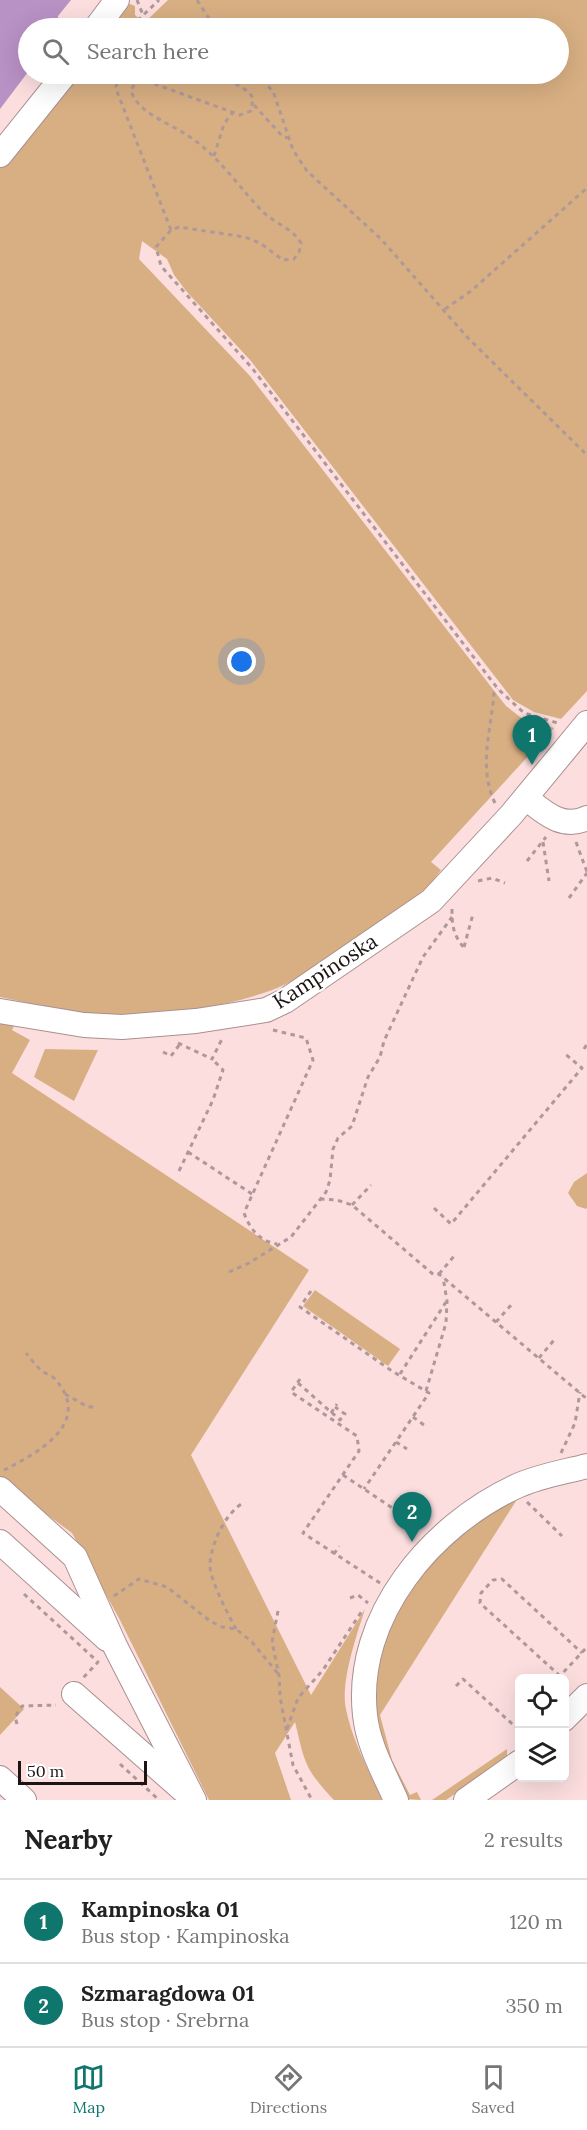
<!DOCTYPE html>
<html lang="en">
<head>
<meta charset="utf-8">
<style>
  :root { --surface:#fff; --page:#f2f2f2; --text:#222; --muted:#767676; --line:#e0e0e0; --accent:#0f766e }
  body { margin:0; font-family:Lora,serif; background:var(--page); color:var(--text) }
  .controls { position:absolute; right:18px; bottom:18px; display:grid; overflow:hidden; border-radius:9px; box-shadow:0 6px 24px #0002 }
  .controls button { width:54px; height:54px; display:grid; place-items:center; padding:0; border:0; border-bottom:2px solid var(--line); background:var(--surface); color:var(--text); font:30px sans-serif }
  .scale { position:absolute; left:18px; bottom:15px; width:129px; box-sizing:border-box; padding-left:6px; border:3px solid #1d1313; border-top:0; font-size:16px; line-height:21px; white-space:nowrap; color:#1d1313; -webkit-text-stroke:4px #fff; paint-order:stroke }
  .you { position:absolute; left:242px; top:662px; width:21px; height:21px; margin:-15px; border:4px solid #fff; border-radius:50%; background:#1a73e8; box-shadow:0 0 0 9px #1a73e833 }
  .badge { display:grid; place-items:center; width:39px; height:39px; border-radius:50%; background:var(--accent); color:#fff; font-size:20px; font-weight:700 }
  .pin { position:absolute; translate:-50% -50px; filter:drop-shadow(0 2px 3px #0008) }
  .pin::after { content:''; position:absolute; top:32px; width:21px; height:18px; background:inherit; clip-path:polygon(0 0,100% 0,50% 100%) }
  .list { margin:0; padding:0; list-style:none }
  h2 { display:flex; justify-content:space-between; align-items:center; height:78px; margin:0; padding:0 24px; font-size:26px }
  h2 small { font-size:20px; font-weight:400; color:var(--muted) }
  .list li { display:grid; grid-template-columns:39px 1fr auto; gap:18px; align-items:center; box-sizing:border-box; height:84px; padding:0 24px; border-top:2px solid var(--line) }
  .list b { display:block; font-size:22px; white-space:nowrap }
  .list p { margin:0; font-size:20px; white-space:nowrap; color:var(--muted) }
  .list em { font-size:20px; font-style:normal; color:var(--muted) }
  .icon { flex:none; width:33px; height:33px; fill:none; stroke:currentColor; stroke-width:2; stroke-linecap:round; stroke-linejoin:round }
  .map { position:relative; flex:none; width:587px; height:1800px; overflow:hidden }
  .search { position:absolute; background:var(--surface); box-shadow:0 6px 24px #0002; left:18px; right:18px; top:18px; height:66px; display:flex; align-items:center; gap:15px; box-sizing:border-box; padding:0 21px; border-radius:33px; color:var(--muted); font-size:22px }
  .sheet { height:246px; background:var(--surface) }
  nav { display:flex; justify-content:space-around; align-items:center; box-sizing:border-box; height:84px; border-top:2px solid var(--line); background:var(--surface); font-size:16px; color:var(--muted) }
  nav a { display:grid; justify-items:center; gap:3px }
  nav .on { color:var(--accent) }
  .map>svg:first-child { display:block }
</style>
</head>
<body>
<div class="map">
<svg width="587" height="1800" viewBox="0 0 587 1800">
  <rect width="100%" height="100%" fill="#fcdedf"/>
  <!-- green -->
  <g fill="#d8af83">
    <path d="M168,0H587V691L561,719L534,712L513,700L251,361L187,292L174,275L167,259L142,241L139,259L250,376L506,706L524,720L554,728L431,862L441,870L429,886C383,920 337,959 286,984C245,1004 172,1014 126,1016C85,1018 40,1005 0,997V165L74,74H558V28H106L121,7L130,4L135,6V15L144,23Z"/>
    <path d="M0,1021L15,1024L12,1030L30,1040L12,1073L309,1270L191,1455L311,1695L365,1609C357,1634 340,1683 346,1709C352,1740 369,1771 382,1800H334C304,1768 305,1763 295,1722L275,1753L291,1800H209L120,1620L72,1533L0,1480Z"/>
    <polygon points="45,1049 98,1050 74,1101 34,1077"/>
    <polygon points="587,1173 587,1208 586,1209 577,1206 568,1193 574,1182"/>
    <polygon points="315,1290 400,1349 388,1366 303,1306"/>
    <polygon points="512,1498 516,1501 380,1715 392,1760 410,1795 417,1792 421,1800 405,1799 391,1769 376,1721 374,1694 383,1638 408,1591 451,1541"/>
    <polygon points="0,1687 24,1709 0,1735"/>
    <polygon points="507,1749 507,1757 446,1800 432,1800"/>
  </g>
  <!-- water -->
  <polygon fill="#b891c5" points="0,0 71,0 58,16 57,28 28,28 28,72 0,109"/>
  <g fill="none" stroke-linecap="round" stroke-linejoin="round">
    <!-- minor casing -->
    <g stroke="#ab8f91" stroke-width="26">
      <g id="minor">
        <polyline points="96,28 117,0"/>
        <polyline points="0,155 65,74"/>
        <path d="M526,798C544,812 562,830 587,818"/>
        <polyline points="0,1011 84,1025 122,1027 196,1021 266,1010 285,1001 431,901 511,815 587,723"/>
        <polyline points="0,1489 75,1557 115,1646 194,1800"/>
        <polyline points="0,1542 107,1639"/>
        <polyline points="74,1694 183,1790"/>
        <polyline points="564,1719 587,1696"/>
        <polyline points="0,1778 24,1800"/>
        <path d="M396,1800C384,1773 368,1745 365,1715C354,1616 432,1525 517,1486C539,1476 564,1472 587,1466"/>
        <polyline points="466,1800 520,1762"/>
      </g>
    </g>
    <!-- path -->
    <g stroke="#af9898" stroke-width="3" stroke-dasharray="4.5 4.5" stroke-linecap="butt">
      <polyline points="137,0 143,15"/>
      <polyline points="197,0 215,28"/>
      <polyline points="129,28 135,23"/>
      <polyline points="137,28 135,23 159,0"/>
      <polyline points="119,74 116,87 118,94 171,230"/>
      <path d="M220,74L249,92L253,98L251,111L240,115L144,80L136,82L131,90C136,112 169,123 187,135C218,155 237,185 262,211C274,223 292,228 301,243L299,252L294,259L283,260L260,243L245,237L179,227L171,230L156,247L161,266L252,368L498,689L524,713L561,724"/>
      <polyline points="255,74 273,91 293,150 307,171 381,239 468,338 587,455"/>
      <polyline points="254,105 283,137 289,138"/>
      <polyline points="214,156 224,124 233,112"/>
      <polyline points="445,309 471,291 587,188"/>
      <polyline points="541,718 544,744"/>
      <path d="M495,803C478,768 491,731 494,693L498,689"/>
      <polyline points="543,842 549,881"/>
      <polyline points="576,842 587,872"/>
      <polyline points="527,861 546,837"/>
      <polyline points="478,881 492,878 505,883"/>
      <polyline points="569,898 587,873"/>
      <path d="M452,909C452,926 453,934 464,948"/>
      <polyline points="464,947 473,914"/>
      <path d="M273,1030L306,1038L313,1060L244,1213C250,1229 259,1241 277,1244"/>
      <polyline points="178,1043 212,1059 223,1037"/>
      <polyline points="584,1049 587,1044"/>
      <polyline points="163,1052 171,1056 180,1044"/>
      <polyline points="188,1152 252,1194"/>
      <polyline points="179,1171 213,1100 223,1070 212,1059"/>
      <polyline points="320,1199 337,1200 352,1205 434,1275 439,1274 587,1399"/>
      <polyline points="352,1205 371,1185"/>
      <polyline points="434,1208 451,1224 582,1068 564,1053"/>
      <polyline points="229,1272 249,1263 291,1237 326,1192 330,1180 333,1149 338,1138 352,1126 368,1077 380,1057 384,1041 423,957 452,917"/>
      <polyline points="439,1274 455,1255"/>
      <polyline points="311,1291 300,1307 392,1371 429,1393 364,1489"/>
      <polyline points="496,1322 512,1304"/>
      <polyline points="539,1358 554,1340"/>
      <polyline points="400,1374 446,1302"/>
      <polyline points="300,1379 291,1392 357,1436 359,1451 303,1533 380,1583"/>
      <polyline points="298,1383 340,1420 345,1414 335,1407"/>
      <polyline points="426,1391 446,1323 447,1301 443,1277"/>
      <polyline points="65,1394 88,1407 95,1407"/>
      <polyline points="331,1413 337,1404"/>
      <polyline points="413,1417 424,1425"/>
      <polyline points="396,1442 407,1449"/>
      <polyline points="561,1453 575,1423 580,1392"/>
      <path d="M4,1470C38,1453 95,1422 54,1378C51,1375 46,1374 42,1371C36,1366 31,1359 26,1353"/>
      <polyline points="343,1475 424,1529"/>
      <polyline points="527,1502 562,1536"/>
      <polyline points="334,1554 339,1546"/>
      <polyline points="24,1594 98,1662 83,1678"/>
      <polyline points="114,1596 139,1579 167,1587 210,1621 222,1627 236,1629 252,1642 279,1675"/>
      <polyline points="350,1598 358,1595 368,1603"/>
      <polyline points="278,1611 272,1642 279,1675 280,1697 293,1765 312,1800"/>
      <path d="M236,1629C229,1616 208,1577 210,1563C212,1542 225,1514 243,1503"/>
      <polyline points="560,1676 480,1603 481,1593 493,1580 502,1579 582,1653"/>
      <polyline points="563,1678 560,1676 587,1647"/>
      <polyline points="456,1686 463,1679 520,1731"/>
      <polyline points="17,1724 15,1717 22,1706 56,1705"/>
      <polyline points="287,1729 298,1698 323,1670 362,1611"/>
      <polyline points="120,1764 159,1800"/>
    </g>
    <!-- minor -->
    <use href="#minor" stroke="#fff" stroke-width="24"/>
  </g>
  <g text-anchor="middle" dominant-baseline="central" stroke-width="4.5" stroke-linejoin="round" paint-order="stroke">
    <!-- street labels -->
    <g font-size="21" fill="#1d1313" stroke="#fff">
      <text transform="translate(325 971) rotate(-33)">Kampinoska</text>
    </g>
  </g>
</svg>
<div class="controls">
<button><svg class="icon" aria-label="locate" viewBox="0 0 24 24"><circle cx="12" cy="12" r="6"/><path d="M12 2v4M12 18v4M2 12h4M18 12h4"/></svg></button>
<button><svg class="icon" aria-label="layers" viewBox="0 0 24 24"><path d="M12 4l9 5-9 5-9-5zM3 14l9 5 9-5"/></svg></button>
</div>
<div class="scale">50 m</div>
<div class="you"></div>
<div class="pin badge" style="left:532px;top:765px">1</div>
<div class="pin badge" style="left:412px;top:1542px">2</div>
<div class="search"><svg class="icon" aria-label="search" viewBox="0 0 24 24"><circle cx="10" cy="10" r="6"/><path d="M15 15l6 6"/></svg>Search here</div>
</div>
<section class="sheet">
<h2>Nearby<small>2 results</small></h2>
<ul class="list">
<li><span class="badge">1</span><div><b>Kampinoska 01</b><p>Bus stop · Kampinoska</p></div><em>120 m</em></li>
<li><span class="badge">2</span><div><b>Szmaragdowa 01</b><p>Bus stop · Srebrna</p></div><em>350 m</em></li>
</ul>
</section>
<nav>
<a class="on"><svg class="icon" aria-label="map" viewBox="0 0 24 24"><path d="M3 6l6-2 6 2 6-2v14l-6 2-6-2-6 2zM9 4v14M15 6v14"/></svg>Map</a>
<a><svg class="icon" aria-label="directions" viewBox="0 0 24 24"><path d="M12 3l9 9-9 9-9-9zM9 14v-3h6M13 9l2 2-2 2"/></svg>Directions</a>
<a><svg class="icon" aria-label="saved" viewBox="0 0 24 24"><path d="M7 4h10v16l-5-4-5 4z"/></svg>Saved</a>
</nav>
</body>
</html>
